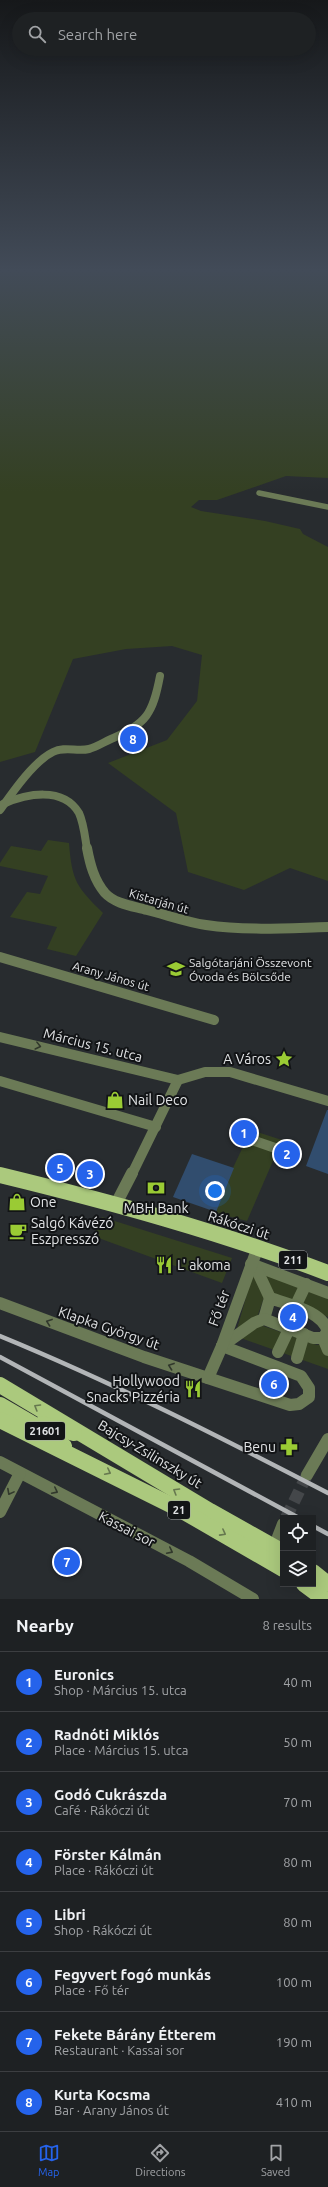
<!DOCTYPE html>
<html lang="en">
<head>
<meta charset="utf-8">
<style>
  :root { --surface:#1e2123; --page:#26292b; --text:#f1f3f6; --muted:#a1a3a6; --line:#3c3e41; --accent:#2563eb }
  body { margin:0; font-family:Ubuntu,sans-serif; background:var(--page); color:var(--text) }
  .controls { position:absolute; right:12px; bottom:12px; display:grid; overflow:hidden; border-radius:0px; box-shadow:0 4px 16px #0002 }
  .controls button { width:36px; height:36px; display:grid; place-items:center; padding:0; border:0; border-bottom:1px solid var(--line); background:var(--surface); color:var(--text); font:20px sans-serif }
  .you { position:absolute; left:215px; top:1191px; width:14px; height:14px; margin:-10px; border:3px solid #fff; border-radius:50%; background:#1a73e8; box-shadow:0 0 0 6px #1a73e833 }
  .badge { display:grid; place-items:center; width:26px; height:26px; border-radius:50%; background:var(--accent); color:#fff; font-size:13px; font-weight:700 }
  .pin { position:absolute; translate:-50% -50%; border:2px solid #fff; box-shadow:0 1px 4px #0006 }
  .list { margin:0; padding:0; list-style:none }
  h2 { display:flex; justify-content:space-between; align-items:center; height:52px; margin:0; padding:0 16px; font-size:17px }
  h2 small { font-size:13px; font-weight:400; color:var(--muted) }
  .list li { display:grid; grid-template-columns:26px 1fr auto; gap:12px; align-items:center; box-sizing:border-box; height:60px; padding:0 16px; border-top:1px solid var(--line) }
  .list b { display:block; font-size:15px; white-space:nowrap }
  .list p { margin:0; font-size:13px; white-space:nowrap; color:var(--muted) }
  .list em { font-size:13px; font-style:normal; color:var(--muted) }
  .icon { flex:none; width:22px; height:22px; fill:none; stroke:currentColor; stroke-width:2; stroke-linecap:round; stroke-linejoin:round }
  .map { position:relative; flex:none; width:328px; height:1599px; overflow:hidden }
  .search { position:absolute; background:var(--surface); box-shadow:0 4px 16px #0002; left:12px; right:12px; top:12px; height:44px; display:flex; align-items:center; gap:10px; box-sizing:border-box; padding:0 14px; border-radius:22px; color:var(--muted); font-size:15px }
  .sheet { height:532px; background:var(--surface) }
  nav { display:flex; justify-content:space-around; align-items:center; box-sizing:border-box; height:56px; border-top:1px solid var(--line); background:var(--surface); font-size:11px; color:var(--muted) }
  nav a { display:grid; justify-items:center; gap:2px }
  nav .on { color:var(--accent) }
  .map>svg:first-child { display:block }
</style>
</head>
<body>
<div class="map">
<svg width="328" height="1599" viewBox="0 0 328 1599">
  <rect width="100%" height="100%" fill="#282c2f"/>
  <!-- green -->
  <g fill="#344022">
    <polygon points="0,269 328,269 328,478 286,476 217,500 199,500 191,507 201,511 265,521 300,529 303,534 328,547 328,881 290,868 244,890 188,872 176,813 108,763 167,740 197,701 202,655 172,646 126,649 73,659 35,752 0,762"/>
    <path d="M48,840L69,843C72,882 77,887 103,913L76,956L47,949L57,927L10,917L27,892L40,894L48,876L0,866V863L11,846L41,851Z"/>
    <polygon points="251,1130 282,1140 247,1221 212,1212"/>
    <polygon points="102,1217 232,1258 222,1283 93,1236"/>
    <polygon points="255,1266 328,1293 328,1317 266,1292 255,1323 317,1345 325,1343 328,1339 328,1369 235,1336"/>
  </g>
  <!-- building -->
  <g fill="#314d6e">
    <polygon points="327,1110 328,1110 328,1174 306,1166"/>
    <polygon points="192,1154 234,1168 216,1212 173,1197"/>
  </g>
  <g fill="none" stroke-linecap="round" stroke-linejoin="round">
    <!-- street-tunnel -->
    <polyline stroke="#44474a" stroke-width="12" stroke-dasharray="12 6" stroke-linecap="butt" points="286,1518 307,1475"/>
    <!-- street-far3 -->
    <polyline stroke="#6b7a56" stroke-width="5.5" points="259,493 328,507"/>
    <!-- street-far2 -->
    <g stroke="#6b7a56" stroke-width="8">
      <path d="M3,804C26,794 63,786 79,813C84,824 85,838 87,849"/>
      <path d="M0,810C12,793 34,761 53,752C65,746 77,752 89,749C97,747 104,742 111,739C147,724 153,713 160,676"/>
    </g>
    <!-- street-far1 -->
    <g stroke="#6b7a56" stroke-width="10">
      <path d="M87,848C90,864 94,880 105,893C115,904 133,906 147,910C167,915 186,922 206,925C246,931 288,928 328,927"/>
      <polyline points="0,957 214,1020"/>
      <polyline points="0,1037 178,1080 205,1072 230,1072 328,1101"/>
      <polyline points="0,1081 156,1127"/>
      <polyline points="246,1138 278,1149"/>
      <polyline points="132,1174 178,1080"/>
    </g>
    <!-- street -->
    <g stroke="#6b7a56" stroke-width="12">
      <polyline points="116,1204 132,1173"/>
      <polyline points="251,1264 328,1293"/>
      <polyline points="255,1266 270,1298"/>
      <polyline points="0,1303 144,1357 290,1405 299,1404 309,1397 309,1388 301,1376 222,1346"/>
      <polyline points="295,1307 306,1284"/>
      <path d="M264,1319L270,1298C289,1305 323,1311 328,1332"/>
      <polyline points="323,1338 328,1350"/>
      <polyline points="222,1346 254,1323 264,1319 313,1338 323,1338 327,1332"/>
      <polyline points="278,1352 289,1329"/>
      <polyline points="297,1358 304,1334"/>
      <polyline points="208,1378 222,1346 258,1247"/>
      <polyline points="0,1462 189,1561 253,1599"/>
      <polyline points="307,1475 328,1439"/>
      <polyline points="0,1512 20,1473"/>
      <polyline points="278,1537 283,1524"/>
    </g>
    <!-- primary -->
    <g stroke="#abc97d" stroke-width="16">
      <path d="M0,1175C111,1202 221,1232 328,1273"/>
      <polyline points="0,1385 210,1511 283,1552"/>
      <polyline points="0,1405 43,1430 64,1446"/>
      <polyline points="0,1420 179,1509 283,1569"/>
      <polyline points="42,1424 74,1433"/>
      <polyline points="313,1572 328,1584"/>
      <polyline points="304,1584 324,1599"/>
    </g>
    <!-- rail -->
    <g stroke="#b2b5b7" stroke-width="4.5">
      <path d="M0,1336C112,1382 220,1437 328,1493"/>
      <polyline points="0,1357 299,1518"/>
      <polyline points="313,1526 328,1534"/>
    </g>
  </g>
  <!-- one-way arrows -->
  <defs><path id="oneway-chevron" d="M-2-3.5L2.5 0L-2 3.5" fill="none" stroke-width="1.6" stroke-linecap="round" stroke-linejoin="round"/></defs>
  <g stroke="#31382c">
    <use href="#oneway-chevron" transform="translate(38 1046) rotate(14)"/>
    <use href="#oneway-chevron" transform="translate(49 1322) rotate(-160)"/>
    <use href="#oneway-chevron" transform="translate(171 1366) rotate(-160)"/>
    <use href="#oneway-chevron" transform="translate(55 1491) rotate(27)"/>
    <use href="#oneway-chevron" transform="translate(10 1492) rotate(118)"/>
    <use href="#oneway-chevron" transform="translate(170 1551) rotate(27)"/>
  </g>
  <g stroke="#66784f">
    <use href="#oneway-chevron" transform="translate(37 1407) rotate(-149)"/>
    <use href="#oneway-chevron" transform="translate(108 1472) rotate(27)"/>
    <use href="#oneway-chevron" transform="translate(176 1491) rotate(-149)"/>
    <use href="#oneway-chevron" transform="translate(223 1533) rotate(28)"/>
  </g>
  <!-- sky -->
  <linearGradient id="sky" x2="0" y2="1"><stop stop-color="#16181a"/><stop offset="0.55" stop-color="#424b58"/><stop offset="1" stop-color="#424b58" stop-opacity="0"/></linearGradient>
  <rect width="328" height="492" fill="url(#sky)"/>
  <!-- icons -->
  <defs>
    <g id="school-bare" transform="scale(1.38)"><path d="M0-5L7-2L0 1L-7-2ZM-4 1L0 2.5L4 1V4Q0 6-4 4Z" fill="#9acb34" stroke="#121416" stroke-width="2.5" paint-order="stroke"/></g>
    <g id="sight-bare" transform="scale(1.38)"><path d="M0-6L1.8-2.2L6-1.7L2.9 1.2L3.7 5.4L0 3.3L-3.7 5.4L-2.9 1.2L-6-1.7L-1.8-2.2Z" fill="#9acb34" stroke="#121416" stroke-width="2.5" paint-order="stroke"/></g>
    <g id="shop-bare" transform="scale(1.38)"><path d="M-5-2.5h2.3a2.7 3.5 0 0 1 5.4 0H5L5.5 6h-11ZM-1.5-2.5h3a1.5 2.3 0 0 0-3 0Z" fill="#9acb34" stroke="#121416" stroke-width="2.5" paint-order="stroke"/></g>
    <g id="bank-bare" transform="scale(1.38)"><path d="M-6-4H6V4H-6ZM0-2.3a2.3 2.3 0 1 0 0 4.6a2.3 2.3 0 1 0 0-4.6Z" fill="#9acb34" stroke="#121416" stroke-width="2.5" paint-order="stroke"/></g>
    <g id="cafe-bare" transform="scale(1.38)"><path d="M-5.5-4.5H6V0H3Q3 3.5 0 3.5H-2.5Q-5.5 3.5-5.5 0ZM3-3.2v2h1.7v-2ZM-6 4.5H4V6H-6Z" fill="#9acb34" stroke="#121416" stroke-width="2.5" paint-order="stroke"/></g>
    <g id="restaurant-bare" transform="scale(1.38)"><path d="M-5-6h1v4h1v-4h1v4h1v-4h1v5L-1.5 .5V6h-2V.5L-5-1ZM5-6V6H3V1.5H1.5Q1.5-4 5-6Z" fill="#9acb34" stroke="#121416" stroke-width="2.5" paint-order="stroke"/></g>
    <g id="pharmacy-bare" transform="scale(1.38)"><path d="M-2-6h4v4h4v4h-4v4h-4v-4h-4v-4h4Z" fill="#9acb34" stroke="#121416" stroke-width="2.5" paint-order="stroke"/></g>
  </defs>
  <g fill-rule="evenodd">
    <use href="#school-bare" x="176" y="969"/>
    <use href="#sight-bare" x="284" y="1059"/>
    <use href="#shop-bare" x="115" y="1100"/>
    <use href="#bank-bare" x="156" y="1188"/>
    <use href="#shop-bare" x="17" y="1202"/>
    <use href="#cafe-bare" x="18" y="1231"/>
    <use href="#restaurant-bare" x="164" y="1265"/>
    <use href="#restaurant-bare" x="193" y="1389"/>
    <use href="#pharmacy-bare" x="289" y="1447"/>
  </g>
  <g text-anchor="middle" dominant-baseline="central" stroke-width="4" stroke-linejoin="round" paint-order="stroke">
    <!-- shield labels -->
    <g fill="#121416" stroke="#a3a5a7" stroke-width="1">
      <rect x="279" y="1251" width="28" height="18" rx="3"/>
      <rect x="25" y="1422" width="40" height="18" rx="3"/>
      <rect x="168" y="1501" width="22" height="18" rx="3"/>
    </g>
    <g font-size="11" font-weight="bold" fill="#e1e3e5">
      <text x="293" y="1260">211</text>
      <text x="45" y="1431">21601</text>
      <text x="179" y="1510">21</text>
    </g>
    <!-- street labels -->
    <g font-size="12" fill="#e1e3e5" stroke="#121416">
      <text transform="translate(159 901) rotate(16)">Kistarján út</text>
      <text transform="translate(111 976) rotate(16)">Arany János út</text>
    </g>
    <!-- poi labels -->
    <g font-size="12" fill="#e1e3e5" stroke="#121416" text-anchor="start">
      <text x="189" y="962">Salgótarjáni Összevont<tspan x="189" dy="14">Óvoda és Bölcsőde</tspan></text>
    </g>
    <!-- near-street labels -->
    <g font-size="14" fill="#e1e3e5" stroke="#121416">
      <text transform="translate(93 1045) rotate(14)">Március 15. utca</text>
      <text transform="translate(239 1225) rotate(18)">Rákóczi út</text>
      <text transform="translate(219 1308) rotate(-70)">Fő tér</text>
      <text transform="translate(109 1328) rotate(19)">Klapka György út</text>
      <text transform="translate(150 1454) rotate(31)">Bajcsy-Zsilinszky út</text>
      <text transform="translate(127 1529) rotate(27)">Kassai sor</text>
    </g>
    <!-- near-poi labels -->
    <g font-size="14" fill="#e1e3e5" stroke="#121416" text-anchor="start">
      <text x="271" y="1059" text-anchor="end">A Város</text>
      <text x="128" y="1100">Nail Deco</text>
      <text x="30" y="1202">One</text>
      <text x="156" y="1208" text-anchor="middle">MBH Bank</text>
      <text x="31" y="1223">Salgó Kávézó<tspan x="31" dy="16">Eszpresszó</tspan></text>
      <text x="177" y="1265">L' akoma</text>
      <text x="180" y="1381" text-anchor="end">Hollywood<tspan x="180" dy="16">Snacks Pizzéria</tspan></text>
      <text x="276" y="1447" text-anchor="end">Benu</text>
    </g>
  </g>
</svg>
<div class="controls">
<button><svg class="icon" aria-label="locate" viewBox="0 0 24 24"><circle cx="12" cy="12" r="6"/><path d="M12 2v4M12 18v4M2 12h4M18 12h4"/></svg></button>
<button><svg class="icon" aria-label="layers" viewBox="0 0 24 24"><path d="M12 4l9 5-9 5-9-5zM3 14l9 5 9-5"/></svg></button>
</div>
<div class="you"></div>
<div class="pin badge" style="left:244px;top:1133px">1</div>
<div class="pin badge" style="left:287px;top:1154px">2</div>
<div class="pin badge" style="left:90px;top:1174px">3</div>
<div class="pin badge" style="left:293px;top:1317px">4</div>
<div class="pin badge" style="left:60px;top:1168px">5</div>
<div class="pin badge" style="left:274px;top:1384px">6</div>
<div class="pin badge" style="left:67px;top:1562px">7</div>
<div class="pin badge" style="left:133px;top:739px">8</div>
<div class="search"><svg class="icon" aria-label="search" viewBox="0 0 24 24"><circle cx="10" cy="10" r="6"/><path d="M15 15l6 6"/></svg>Search here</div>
</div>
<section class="sheet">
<h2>Nearby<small>8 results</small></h2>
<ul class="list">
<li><span class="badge">1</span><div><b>Euronics</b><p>Shop · Március 15. utca</p></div><em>40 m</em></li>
<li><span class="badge">2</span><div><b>Radnóti Miklós</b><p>Place · Március 15. utca</p></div><em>50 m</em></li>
<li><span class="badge">3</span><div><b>Godó Cukrászda</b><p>Café · Rákóczi út</p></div><em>70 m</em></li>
<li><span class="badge">4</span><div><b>Förster Kálmán</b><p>Place · Rákóczi út</p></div><em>80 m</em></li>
<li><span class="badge">5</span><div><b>Libri</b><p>Shop · Rákóczi út</p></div><em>80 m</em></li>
<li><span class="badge">6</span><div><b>Fegyvert fogó munkás</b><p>Place · Fő tér</p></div><em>100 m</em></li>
<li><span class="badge">7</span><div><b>Fekete Bárány Étterem</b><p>Restaurant · Kassai sor</p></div><em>190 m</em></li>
<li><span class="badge">8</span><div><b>Kurta Kocsma</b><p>Bar · Arany János út</p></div><em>410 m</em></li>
</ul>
</section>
<nav>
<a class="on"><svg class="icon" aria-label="map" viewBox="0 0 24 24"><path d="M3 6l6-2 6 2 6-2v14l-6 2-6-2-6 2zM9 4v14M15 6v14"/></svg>Map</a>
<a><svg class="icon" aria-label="directions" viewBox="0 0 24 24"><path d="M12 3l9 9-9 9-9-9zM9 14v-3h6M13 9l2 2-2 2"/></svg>Directions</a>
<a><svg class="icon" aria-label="saved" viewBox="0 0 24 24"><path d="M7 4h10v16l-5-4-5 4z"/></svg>Saved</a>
</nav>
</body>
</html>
